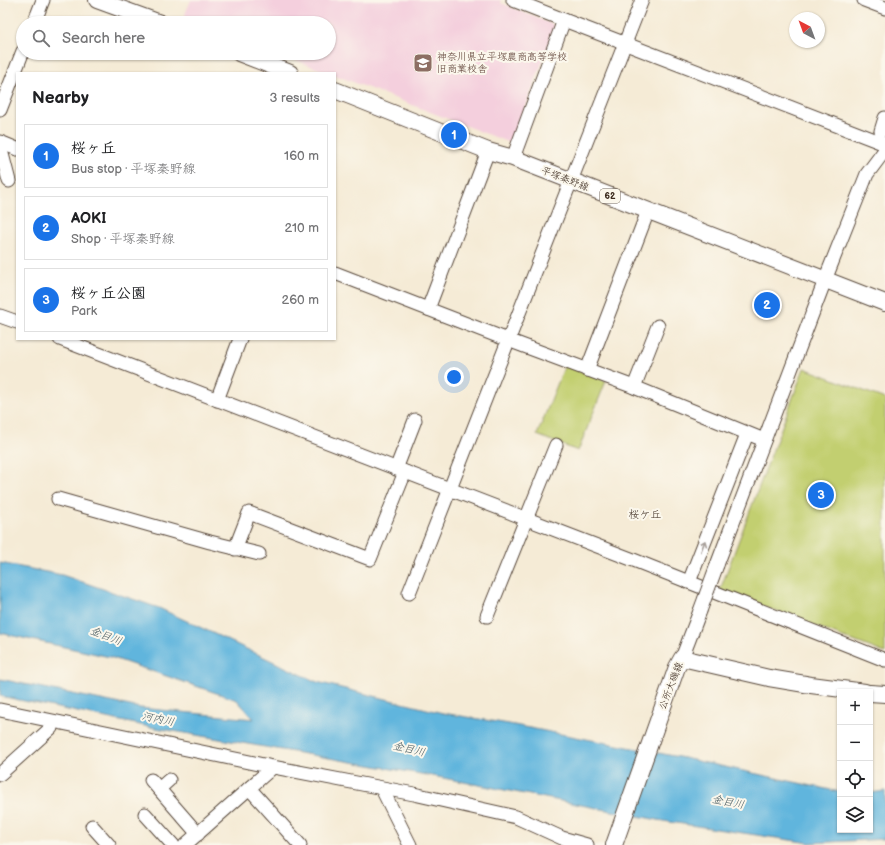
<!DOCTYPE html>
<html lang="en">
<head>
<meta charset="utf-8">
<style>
  :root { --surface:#fff; --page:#f6f6f6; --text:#202124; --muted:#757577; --line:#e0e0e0; --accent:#1a73e8 }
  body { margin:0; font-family:"Balsamiq Sans","Klee One",sans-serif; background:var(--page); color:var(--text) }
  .controls { position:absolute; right:12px; bottom:12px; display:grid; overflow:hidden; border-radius:0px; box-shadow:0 1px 3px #0004 }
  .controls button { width:36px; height:36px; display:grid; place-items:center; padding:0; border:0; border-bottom:1px solid var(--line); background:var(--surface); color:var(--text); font:20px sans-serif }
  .compass { position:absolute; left:789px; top:12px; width:36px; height:36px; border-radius:50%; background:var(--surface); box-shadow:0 1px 3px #0004; rotate:319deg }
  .you { position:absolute; left:454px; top:377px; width:14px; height:14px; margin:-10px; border:3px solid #fff; border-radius:50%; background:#1a73e8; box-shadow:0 0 0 6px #1a73e833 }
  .badge { display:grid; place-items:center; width:26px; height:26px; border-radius:50%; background:var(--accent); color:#fff; font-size:13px; font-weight:700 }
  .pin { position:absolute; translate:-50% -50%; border:2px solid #fff; box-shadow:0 1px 4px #0006 }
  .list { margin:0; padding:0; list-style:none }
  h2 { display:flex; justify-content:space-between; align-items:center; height:52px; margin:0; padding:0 16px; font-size:17px }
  h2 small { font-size:13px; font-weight:400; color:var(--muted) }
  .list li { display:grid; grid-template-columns:26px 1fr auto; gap:12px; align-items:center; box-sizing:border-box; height:64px; margin:0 8px 8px; padding:0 8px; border:1px solid var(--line); border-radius:0px }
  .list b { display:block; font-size:15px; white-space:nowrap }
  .list p { margin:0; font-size:13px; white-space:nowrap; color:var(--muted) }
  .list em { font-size:13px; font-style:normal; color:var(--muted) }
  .icon { flex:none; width:22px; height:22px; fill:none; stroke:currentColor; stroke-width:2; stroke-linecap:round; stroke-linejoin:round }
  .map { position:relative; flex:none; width:885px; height:845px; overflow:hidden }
  .search { position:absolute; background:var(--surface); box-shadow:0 1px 3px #0004; left:16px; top:16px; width:320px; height:44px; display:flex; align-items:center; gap:10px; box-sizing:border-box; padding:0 14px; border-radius:22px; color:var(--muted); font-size:15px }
  .panel { position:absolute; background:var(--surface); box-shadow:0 1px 3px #0004; left:16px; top:72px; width:320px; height:268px; border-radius:0px }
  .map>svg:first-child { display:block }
</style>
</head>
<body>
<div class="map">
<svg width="885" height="845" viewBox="0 0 885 845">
  <rect width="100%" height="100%" fill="#fbf7ec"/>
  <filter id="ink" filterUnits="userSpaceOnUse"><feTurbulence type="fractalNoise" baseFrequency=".025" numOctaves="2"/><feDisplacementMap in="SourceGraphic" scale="8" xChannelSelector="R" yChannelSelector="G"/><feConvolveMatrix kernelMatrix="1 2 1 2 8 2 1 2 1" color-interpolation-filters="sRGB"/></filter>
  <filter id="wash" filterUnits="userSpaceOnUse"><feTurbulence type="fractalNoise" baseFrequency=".012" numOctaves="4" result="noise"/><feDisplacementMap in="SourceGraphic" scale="16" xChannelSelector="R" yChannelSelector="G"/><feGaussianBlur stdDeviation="0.9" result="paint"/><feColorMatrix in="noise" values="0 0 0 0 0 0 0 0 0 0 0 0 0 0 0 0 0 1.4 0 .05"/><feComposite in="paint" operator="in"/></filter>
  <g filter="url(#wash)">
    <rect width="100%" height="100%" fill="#f5ebd6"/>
    <!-- built -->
    <polygon fill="#f4cfdd" points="191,0 501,0 501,3 554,25 555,28 513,141 510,143 335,75 335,73 329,73 277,53 329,53 329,23 200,23 187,18 185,14"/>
    <!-- green -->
    <g fill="#c2cf70" stroke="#7e7c47">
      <polygon points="565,365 606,381 578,451 537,435"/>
      <polygon points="804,368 885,399 885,653 720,590"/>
    </g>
    <!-- water -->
    <polygon fill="#61b5dd" stroke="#4e707e" points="0,563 62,575 159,608 317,682 443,713 509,724 679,757 840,792 840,830 870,830 870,793 885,791 885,839 810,843 663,821 438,777 150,727 0,696 0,679 140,708 254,719 237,700 110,657 0,633"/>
  </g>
  <g filter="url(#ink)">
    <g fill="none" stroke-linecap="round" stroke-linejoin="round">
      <!-- minor casing -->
      <g stroke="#57473a" stroke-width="15">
        <g id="minor">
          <polyline points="513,0 564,20 513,158"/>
          <polyline points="864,0 885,8"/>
          <polyline points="564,20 885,144"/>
          <polyline points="34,23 43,0"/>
          <polyline points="0,110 23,51"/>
          <polyline points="881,131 885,118"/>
          <polyline points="0,142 17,149"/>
          <polyline points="0,146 9,181"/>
          <polyline points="335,273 508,340 634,387 764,440"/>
          <polyline points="428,309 488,151"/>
          <polyline points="0,316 17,322"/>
          <polyline points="60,339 631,559 885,660"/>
          <polyline points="587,370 648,211"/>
          <polyline points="634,387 658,326"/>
          <polyline points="217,400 240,339"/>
          <polyline points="396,469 415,420"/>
          <polyline points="58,499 210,542 259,554"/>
          <polyline points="235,549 249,513 370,559 405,472"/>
          <polyline points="717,565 825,280 867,174 885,150"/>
          <polyline points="689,582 747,434"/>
          <polyline points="409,593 642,0"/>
          <polyline points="487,616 556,445"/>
          <polyline points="682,658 700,611"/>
          <polyline points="0,710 273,767 414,794 516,817 562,838 587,845"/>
          <polyline points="0,774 51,728"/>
          <polyline points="151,780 198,834"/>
          <polyline points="249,788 300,845"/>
          <polyline points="159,789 169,780"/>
          <polyline points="382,789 410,845"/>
          <polyline points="145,814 173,845"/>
          <polyline points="92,826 109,845"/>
          <polyline points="185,845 273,767"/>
        </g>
      </g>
      <!-- major casing -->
      <g stroke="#57473a" stroke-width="18">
        <g id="major">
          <polyline points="97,0 160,23"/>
          <polyline points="239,53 290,73"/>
          <polyline points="335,90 488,151 513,158 885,303"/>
          <polyline points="870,693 885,694"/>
          <polyline points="614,845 677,667 682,658 769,678 811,685 865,692"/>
        </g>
      </g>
      <!-- minor -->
      <use href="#minor" stroke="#fff" stroke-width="13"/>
      <!-- major -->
      <use href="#major" stroke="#fff" stroke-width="16"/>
      <!-- minor-bridge casing -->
      <g stroke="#57473a" stroke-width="15" stroke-linecap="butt">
        <polyline id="minor-bridge" points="700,611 717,565"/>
      </g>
      <!-- minor-bridge -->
      <use href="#minor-bridge" stroke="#fff" stroke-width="13"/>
    </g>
    <!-- one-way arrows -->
    <defs><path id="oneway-shaft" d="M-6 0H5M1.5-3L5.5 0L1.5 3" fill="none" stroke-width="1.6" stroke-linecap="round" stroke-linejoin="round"/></defs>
    <use stroke="#a79f9a" href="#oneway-shaft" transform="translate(703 546) rotate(-69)"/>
  </g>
  <!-- icons -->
  <defs>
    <g id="school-square" transform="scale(1)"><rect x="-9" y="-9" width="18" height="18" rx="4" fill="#8d6e63" stroke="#fbf7ec"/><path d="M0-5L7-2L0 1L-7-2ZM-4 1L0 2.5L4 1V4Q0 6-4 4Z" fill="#fff"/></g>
  </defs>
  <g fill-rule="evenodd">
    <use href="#school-square" x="423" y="63"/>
  </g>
  <g text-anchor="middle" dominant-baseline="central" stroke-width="4" stroke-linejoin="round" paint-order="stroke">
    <!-- shield labels -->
    <rect fill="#fbf7ec" stroke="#75685c" stroke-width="1" x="600" y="189" width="20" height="14" rx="3"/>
    <g font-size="9" font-weight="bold" fill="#3b2a1e">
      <text x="610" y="196">62</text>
    </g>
    <!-- education labels -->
    <g font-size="10" font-weight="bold" fill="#785e54" stroke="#fbf7ec" text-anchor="start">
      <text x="437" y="57">神奈川県立平塚農商高等学校<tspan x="437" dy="12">旧商業校舎</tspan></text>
    </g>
    <!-- street labels -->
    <g font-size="10" fill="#3b2a1e" stroke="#fbf7ec">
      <text transform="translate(565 179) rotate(21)">平塚秦野線</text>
      <text transform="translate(671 686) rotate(-69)">公所大磯線</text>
    </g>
    <!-- neighbourhood labels -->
    <g font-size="11" fill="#3b2a1e" stroke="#fbf7ec">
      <text x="645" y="514">桜ケ丘</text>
    </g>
    <!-- water labels -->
    <g font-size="11" font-style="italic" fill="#485b61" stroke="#fbf7ec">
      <text transform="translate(106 636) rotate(21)">金目川</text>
      <text transform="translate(158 719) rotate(12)">河内川</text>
      <text transform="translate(409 749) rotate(13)">金目川</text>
      <text transform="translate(728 802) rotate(11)">金目川</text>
    </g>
  </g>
</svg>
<div class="controls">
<button>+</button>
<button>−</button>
<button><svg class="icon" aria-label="locate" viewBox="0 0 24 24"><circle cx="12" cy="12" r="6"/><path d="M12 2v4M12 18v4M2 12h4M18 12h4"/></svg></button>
<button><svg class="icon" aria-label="layers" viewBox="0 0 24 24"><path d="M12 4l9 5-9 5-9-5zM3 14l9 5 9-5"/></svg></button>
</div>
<svg class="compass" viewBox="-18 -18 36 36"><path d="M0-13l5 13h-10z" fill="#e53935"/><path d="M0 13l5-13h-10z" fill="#757577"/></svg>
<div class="you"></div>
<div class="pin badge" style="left:454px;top:135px">1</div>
<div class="pin badge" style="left:767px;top:305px">2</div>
<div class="pin badge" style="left:821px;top:495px">3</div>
<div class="search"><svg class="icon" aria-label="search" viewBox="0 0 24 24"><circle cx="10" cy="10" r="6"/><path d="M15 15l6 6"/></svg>Search here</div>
<section class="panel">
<h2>Nearby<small>3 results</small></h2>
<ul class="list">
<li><span class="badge">1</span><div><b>桜ヶ丘</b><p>Bus stop · 平塚秦野線</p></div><em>160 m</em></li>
<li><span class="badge">2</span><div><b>AOKI</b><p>Shop · 平塚秦野線</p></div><em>210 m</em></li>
<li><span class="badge">3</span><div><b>桜ヶ丘公園</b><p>Park</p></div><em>260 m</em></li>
</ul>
</section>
</div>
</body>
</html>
